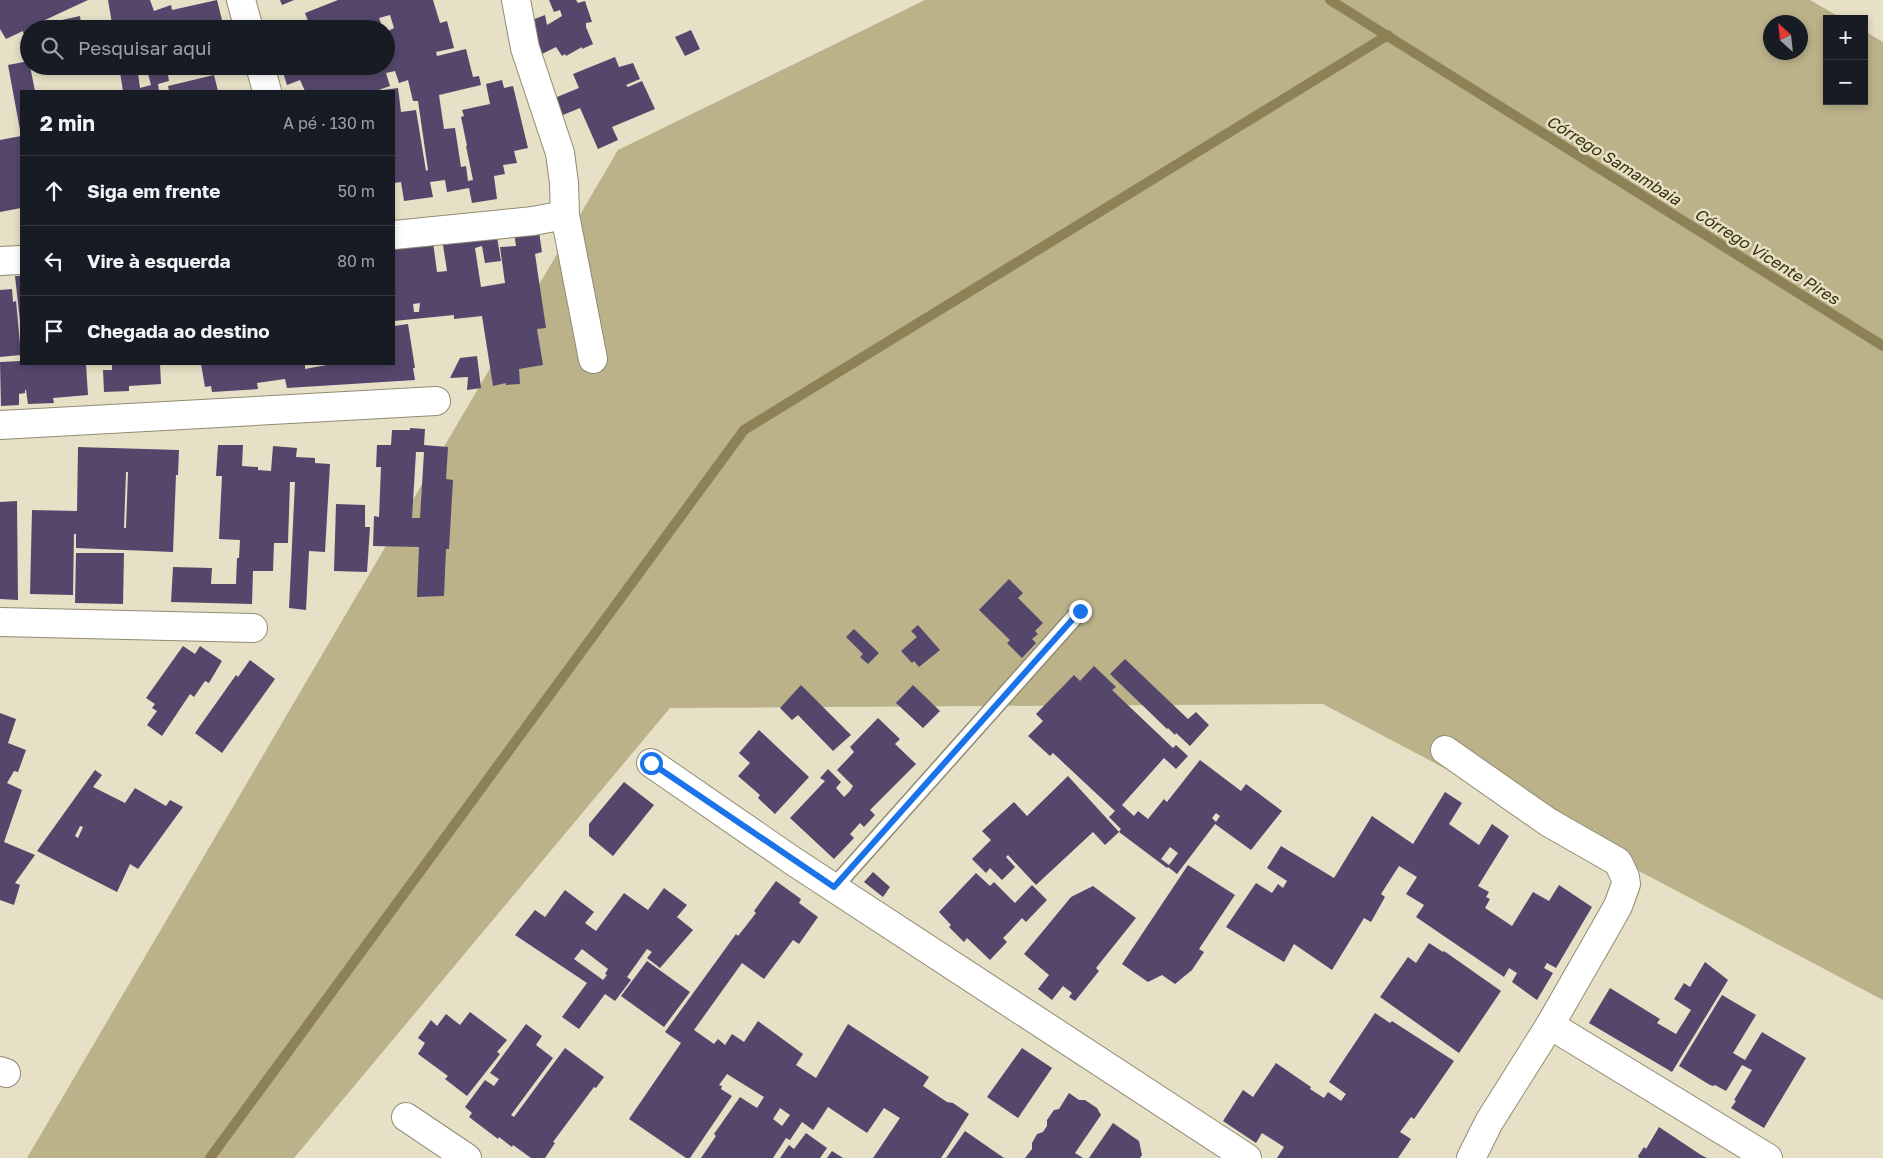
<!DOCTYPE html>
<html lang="pt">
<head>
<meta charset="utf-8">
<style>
  :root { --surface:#171b24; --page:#20242c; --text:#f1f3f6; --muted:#9ea1a6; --line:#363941 }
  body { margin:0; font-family:"Golos Text",sans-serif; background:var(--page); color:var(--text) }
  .controls { position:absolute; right:15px; top:15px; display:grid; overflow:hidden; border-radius:0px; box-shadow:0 2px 8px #0003 }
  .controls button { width:45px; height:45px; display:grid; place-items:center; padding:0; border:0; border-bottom:1px solid var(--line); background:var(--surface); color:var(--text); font:25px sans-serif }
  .compass { position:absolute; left:1763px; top:15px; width:45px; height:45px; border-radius:50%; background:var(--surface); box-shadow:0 2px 8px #0003; rotate:333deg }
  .stop { position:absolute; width:15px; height:15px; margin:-11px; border:4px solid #1a73e8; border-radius:50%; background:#fff }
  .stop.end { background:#1a73e8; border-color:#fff; box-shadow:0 1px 5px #0008 }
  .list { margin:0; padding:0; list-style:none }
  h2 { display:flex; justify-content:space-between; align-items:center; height:65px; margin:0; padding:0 20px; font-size:21px }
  h2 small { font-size:16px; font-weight:400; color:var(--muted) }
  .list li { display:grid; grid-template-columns:32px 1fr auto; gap:15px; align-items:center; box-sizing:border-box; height:70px; padding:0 20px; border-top:1px solid var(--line) }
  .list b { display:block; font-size:19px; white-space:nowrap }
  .list em { font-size:16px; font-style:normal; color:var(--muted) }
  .icon { flex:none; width:28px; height:28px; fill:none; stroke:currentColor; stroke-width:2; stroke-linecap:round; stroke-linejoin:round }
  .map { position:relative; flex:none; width:1883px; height:1158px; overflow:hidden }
  .search { position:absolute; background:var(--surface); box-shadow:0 2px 8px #0003; left:20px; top:20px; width:375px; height:55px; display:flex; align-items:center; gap:12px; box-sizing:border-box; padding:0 18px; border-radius:28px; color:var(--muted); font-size:19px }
  .panel { position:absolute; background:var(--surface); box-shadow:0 2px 8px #0003; left:20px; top:90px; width:375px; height:275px; border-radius:0px }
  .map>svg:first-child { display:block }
</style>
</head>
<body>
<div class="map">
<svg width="1883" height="1158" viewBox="0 0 1883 1158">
  <rect width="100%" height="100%" fill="#e6e0c6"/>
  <!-- green -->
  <path fill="#bbb28a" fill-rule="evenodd" d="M925,0H1810L1843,19H1827V101H1864V31L1883,42V1000L1323,704L670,708L294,1158H27L618,150ZM1770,22H1800V52H1770Z"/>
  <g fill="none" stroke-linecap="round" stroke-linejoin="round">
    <!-- stream -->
    <g stroke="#8c8256" stroke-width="10">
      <polyline points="1330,0 1883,346"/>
      <polyline points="210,1158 744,430 1388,35"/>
    </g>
  </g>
  <!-- building -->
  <g fill="#55476c" fill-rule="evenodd">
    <polygon points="0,0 88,0 30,27 80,16 82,29 29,29 28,57 23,31 6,39 0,29"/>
    <polygon points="108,0 150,0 154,11 171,5 172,10 217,0 224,28 113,29"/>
    <polygon points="280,0 294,0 282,5"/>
    <polygon points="338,0 433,0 440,23 447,21 454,48 436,52 437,56 466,49 473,77 479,76 481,85 439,95 444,129 455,128 461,167 466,166 468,181 473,180 466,146 467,146 461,117 464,116 462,110 490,104 486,84 502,80 504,88 513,86 528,148 514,151 517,163 503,165 505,174 494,176 497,199 472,203 469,188 447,192 445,180 430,182 433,197 404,201 401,182 394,183 394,91 383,90 398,88 401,112 416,110 426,171 428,170 418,101 413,101 408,80 399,83 395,71 386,73 390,86 376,91 305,91 300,80 287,85 281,66 319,66 321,71 334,66 386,66 386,32 394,28 390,15 379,18 383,29 311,29 305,13"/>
    <polygon points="549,0 576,0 578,3 585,1 592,22 586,23 586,27 593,44 582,49 582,47 566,56 565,54 562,56 556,47 542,54 532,20 545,15 547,25 562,16 560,10 554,12"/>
    <polygon points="691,30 700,49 685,56 675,37"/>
    <polygon points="615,57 619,67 633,63 640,79 626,85 628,87 642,81 655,109 612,127 618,140 598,149 580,108 558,117 552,99 579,88 573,74"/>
    <polygon points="29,61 35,91 21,91 20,130 8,65"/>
    <polygon points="46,66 82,66 82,67 48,74"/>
    <polygon points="119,66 137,66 140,88 151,85 146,66 205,67 168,75 169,81 158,84 159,91 123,91"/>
    <polygon points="211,66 227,66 227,67 212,70"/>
    <polygon points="214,75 218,91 169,91 168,86"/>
    <polygon points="21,136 21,208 0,212 0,140"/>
    <path d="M538,225L542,252L535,254L546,328L537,329L543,365L519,369L520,384L506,385V383L493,386L482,316L454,319V315L394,321V247L433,242L437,272L447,271L443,245L497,237L501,261L485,263L482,246L475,248L481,287L505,283L500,247L516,246L514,232ZM420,303L419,312H414L413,304Z"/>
    <polygon points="15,276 21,276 21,321 20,321"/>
    <polygon points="12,289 13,302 16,301 21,355 0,357 0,290"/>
    <polygon points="408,324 415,368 413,368 415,380 287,388 285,379 257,383 258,389 212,392 211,386 205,387 201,364 305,364 305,369 332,364 394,364 394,326"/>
    <polygon points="477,356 481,388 467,390 468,377 450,378 460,358"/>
    <polygon points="21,361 21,364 86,364 88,395 53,398 54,403 28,404 26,390 25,390 25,393 19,394 19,405 1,406 0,362"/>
    <polygon points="112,364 160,364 161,384 129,386 129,391 104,392 103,370 112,370"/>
    <path d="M410,428L425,429L424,445L448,447L446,479L453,480L449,549H446L444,596L417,597L419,547L373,546L374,516L379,517L381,467H376L377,445H391L392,430H410ZM416,452H424L420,518H412Z"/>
    <polygon points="218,445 243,445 242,466 258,467 258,470 271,471 273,446 297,448 296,457 315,458 315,463 330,464 325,552 309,551 306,610 289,608 295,482 290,482 288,543 274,543 273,571 253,571 252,604 171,602 173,567 212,568 211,584 236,584 237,558 239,558 240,540 219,539 222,476 216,476"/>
    <path d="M78,447L179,450L178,475H176L173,552L76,548V534H74L73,595L30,594L32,510L77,511ZM126,472H128L126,528H124Z"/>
    <polygon points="17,501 18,600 0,599 0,502"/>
    <polygon points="336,504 365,505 365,527 370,527 367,572 334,571"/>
    <polygon points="76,553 124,553 123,604 75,603"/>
    <polygon points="1009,579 1023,593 1018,598 1043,623 1035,631 1038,634 1032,639 1036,643 1022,658 1007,643 1010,640 979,610"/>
    <polygon points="918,625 940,650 919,667 914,661 912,663 901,651 917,637 911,631"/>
    <polygon points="854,629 879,653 868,664 860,657 863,654 846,637"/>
    <polygon points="183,646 195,654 200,646 222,661 209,683 205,681 194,697 190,694 162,736 147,725 157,711 152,708 155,704 146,698"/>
    <polygon points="1125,659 1188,719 1196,712 1209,725 1190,746 1176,733 1175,735 1168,728 1167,729 1110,674"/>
    <polygon points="250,660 275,679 222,753 195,733 236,675 238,677"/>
    <path d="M1094,666L1116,687L1112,690L1173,748L1176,745L1188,756L1176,769L1164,758L1122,805L1134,816L1138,811L1148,819L1164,799L1167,802L1200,760L1241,791L1246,784L1282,811L1251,850L1215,824L1177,874L1168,867L1167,868L1119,832L1121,829L1109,817L1115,811L1053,753L1050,756L1028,736L1043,721L1036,714L1074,675L1080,681ZM1216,813L1220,816L1216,822L1212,818ZM1170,847L1178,853L1169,865L1161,859Z"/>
    <polygon points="801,685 851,735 833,751 798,715 792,720 780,708"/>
    <polygon points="913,685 940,711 923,728 896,703"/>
    <polygon points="0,713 16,719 8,743 26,750 18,772 14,771 7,783 22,790 4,842 35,855 15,883 20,885 14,905 0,900"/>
    <polygon points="878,718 900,739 895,744 916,764 870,810 875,815 864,827 860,823 850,834 854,838 834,859 790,818 825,781 820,778 828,769 841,782 836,788 844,797 850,791 853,786 837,770 854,752 850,747"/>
    <polygon points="759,730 809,777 775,814 758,798 760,795 738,776 750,763 739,753"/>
    <path d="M95,770L102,775L93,787L125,803L135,788L166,806L170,800L183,807L138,869L130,864L117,892L37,851ZM80,826L83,827L78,838L75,836Z"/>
    <polygon points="1068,776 1119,832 1105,845 1093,832 1036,885 1008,855 1006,857 1015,867 1002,880 990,868 986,873 972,859 991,840 982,831 1014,802 1027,816"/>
    <polygon points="624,782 654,805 613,856 589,836 589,824"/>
    <polygon points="1445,792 1462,803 1449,824 1479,845 1492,824 1509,836 1478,886 1489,892 1486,897 1490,899 1485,908 1512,926 1533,892 1549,901 1559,885 1592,907 1556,968 1547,963 1544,968 1553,973 1537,1000 1512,982 1517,973 1509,968 1504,977 1416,917 1424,905 1406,894 1417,877 1399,866 1381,894 1385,897 1371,922 1364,918 1332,970 1294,944 1284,962 1226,927 1256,883 1272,893 1278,884 1283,888 1287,881 1267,868 1281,846 1334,878 1372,816 1413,844"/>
    <polygon points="1188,865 1235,895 1199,949 1204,952 1192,970 1175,984 1162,975 1148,982 1122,964"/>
    <polygon points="873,872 890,887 883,897 864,882"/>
    <polygon points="976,873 990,886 994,882 1015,903 1032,885 1047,900 1026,922 1022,918 1010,931 1003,938 1007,942 990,960 967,938 964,942 949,927 951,925 939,912"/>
    <path d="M776,881L801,899L799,903L818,917L799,944L793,940L764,979L742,963L694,1030L714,1044L718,1039L725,1045L732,1034L744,1042L758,1021L803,1054L796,1065L816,1078L848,1024L929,1077L923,1086L947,1102L953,1103L969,1114L941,1158H873L900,1118L884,1108L867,1133L828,1107L813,1130L802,1122L790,1140L786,1138L773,1158H701L716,1136L714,1134L740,1097L757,1108L764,1097L727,1074L719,1085L722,1086L721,1089L732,1096L690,1158H686L629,1119L681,1043L665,1032L736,934L738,936L756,913L754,911ZM780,1108L790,1115L782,1126L773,1119Z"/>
    <polygon points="1093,886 1136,918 1096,968 1099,971 1075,1001 1069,997 1072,993 1063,986 1052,1000 1038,989 1049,975 1024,954 1071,897"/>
    <path d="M664,888L687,905L677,917L693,930L660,968L647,958L652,952L647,949L627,977L631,980L615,1001L605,994L579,1029L562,1017L587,983L515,935L535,910L545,917L565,890L594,912L585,923L596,931L624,893L648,910ZM582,949L608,969L605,974L607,975L603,980L574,959Z"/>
    <polygon points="1429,943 1443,952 1444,951 1501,991 1459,1053 1380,997 1408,957 1416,963"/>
    <polygon points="647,961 690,992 664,1027 621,996"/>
    <polygon points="1705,962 1728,980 1672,1072 1589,1023 1610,988 1660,1019 1657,1023 1676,1034 1691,1010 1674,999 1684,983 1690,987"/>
    <polygon points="1722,995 1756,1015 1733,1053 1745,1060 1762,1032 1806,1058 1764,1128 1731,1108 1736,1101 1734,1100 1752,1070 1742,1065 1726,1091 1715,1085 1713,1086 1710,1085 1679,1066"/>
    <polygon points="470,1012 507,1040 497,1052 500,1054 467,1096 445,1079 448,1076 418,1054 425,1043 418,1038 431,1020 437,1026 446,1014 460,1025"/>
    <polygon points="1375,1013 1390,1023 1392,1021 1454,1061 1414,1119 1411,1117 1400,1132 1411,1139 1398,1158 1277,1158 1284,1147 1262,1133 1256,1143 1223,1121 1243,1090 1253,1097 1276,1063 1311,1087 1310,1089 1324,1098 1328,1092 1341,1101 1346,1094 1329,1082"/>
    <polygon points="526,1024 542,1036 536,1045 553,1058 511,1115 514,1117 565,1048 604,1077 596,1088 594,1087 553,1142 555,1143 545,1158 531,1158 513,1145 512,1147 499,1137 498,1139 469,1117 472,1113 465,1107 485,1080 494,1086 499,1079 490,1073"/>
    <polygon points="1022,1048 1052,1068 1018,1118 987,1097"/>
    <polygon points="1069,1093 1079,1100 1085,1100 1097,1108 1101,1115 1075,1153 1083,1158 1025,1158 1032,1149 1032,1143 1037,1134 1043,1132 1047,1126 1047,1120 1054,1110 1059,1109"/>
    <polygon points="1113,1123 1139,1141 1142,1155 1140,1158 1089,1158"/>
    <polygon points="1659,1127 1701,1155 1707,1158 1639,1158 1638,1156 1644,1147 1646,1149"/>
    <polygon points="965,1131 1004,1158 946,1158"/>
    <polygon points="806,1133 827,1148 820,1158 780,1158 789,1145 794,1149"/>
    <polygon points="832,1151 843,1158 827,1158"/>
  </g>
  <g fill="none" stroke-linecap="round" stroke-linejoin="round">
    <!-- service casing -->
    <g stroke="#918b73" stroke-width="19">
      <polyline id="service" points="834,887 1080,611"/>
    </g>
    <!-- minor casing -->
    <g stroke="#918b73" stroke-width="30">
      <g id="minor">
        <polyline points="241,0 249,29"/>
        <polyline points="260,66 267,91"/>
        <polyline points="565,215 593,359"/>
        <polyline points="394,235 533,221 565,215 564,183 560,153 525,48 516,0"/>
        <polyline points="0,261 21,260"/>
        <polyline points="0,425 436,401"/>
        <polyline points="0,622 253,628"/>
        <polyline points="1445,750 1548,822 1618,862 1625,877 1626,884 1618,906 1605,929 1550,1025 1489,1122 1471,1158"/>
        <polyline points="651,763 793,861 1247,1158"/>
        <polyline points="1550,1025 1768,1158"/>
        <polyline points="0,1071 6,1073"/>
        <polyline points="406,1117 467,1158"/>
      </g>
    </g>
    <!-- service -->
    <use href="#service" stroke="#fff" stroke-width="16"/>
    <!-- minor -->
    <use href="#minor" stroke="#fff" stroke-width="28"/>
  </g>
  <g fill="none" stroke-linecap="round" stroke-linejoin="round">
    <!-- route -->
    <polyline stroke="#1a73e8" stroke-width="6" points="651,763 834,887 1080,611"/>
  </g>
  <g text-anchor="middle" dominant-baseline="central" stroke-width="5" stroke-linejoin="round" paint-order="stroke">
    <!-- water labels -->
    <g font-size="16" font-style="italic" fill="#383009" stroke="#e6e0c6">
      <text transform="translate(1614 160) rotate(32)">Córrego Samambaia</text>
      <text transform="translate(1767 256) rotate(32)">Córrego Vicente Pires</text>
    </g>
  </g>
</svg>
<div class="controls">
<button>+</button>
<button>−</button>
</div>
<svg class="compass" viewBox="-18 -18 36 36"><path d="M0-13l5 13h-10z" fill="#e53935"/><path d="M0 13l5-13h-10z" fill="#9ea1a6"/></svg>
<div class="stop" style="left:651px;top:763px"></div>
<div class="stop end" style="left:1080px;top:611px"></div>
<div class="search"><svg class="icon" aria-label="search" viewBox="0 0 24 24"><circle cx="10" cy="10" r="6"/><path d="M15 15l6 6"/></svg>Pesquisar aqui</div>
<section class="panel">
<h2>2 min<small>A pé · 130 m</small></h2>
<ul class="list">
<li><svg class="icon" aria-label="ahead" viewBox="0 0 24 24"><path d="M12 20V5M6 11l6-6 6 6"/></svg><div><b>Siga em frente</b></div><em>50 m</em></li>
<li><svg class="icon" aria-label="left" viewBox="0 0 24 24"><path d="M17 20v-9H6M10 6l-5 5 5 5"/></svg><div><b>Vire à esquerda</b></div><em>80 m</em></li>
<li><svg class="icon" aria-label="arrive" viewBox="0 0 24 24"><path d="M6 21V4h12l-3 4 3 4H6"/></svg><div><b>Chegada ao destino</b></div></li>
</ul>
</section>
</div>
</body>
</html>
